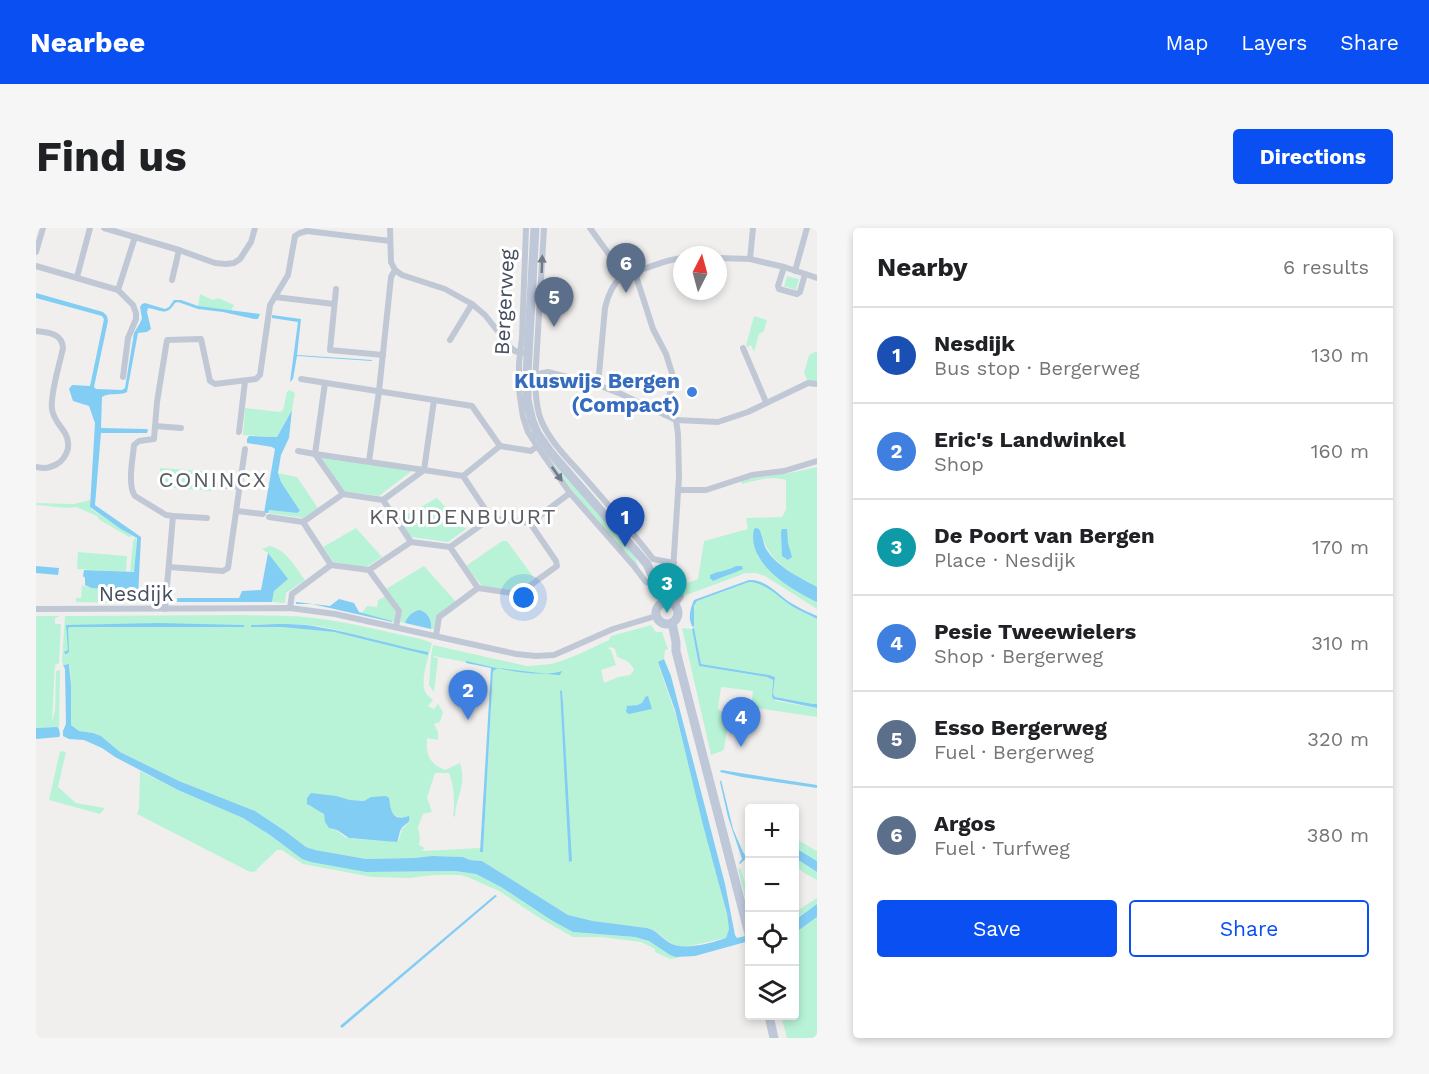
<!DOCTYPE html>
<html lang="en">
<head>
<meta charset="utf-8">
<style>
  :root { --surface:#fff; --page:#f6f6f6; --text:#202124; --muted:#757577; --line:#e0e0e0; --accent:#094ff1 }
  body { margin:0; font-family:"Work Sans",sans-serif; background:var(--page); color:var(--text) }
  .controls { position:absolute; right:18px; bottom:18px; display:grid; overflow:hidden; border-radius:6px; box-shadow:0 3px 9px #0003 }
  .controls button { width:54px; height:54px; display:grid; place-items:center; padding:0; border:0; border-bottom:2px solid var(--line); background:var(--surface); color:var(--text); font:30px sans-serif }
  .compass { position:absolute; left:637px; top:18px; width:54px; height:54px; border-radius:50%; background:var(--surface); box-shadow:0 3px 9px #0003; rotate:6deg }
  .you { position:absolute; left:488px; top:370px; width:21px; height:21px; margin:-15px; border:4px solid #fff; border-radius:50%; background:#1a73e8; box-shadow:0 0 0 9px #1a73e833 }
  .badge { display:grid; place-items:center; width:39px; height:39px; border-radius:50%; background:var(--accent); color:#fff; font-size:20px; font-weight:700 }
  .pin { position:absolute; translate:-50% -50px; filter:drop-shadow(0 2px 3px #0008) }
  .pin::after { content:''; position:absolute; top:32px; width:21px; height:18px; background:inherit; clip-path:polygon(0 0,100% 0,50% 100%) }
  .list { margin:0; padding:0; list-style:none }
  h2 { display:flex; justify-content:space-between; align-items:center; height:78px; margin:0; padding:0 24px; font-size:26px }
  h2 small { font-size:20px; font-weight:400; color:var(--muted) }
  .list li { display:grid; grid-template-columns:39px 1fr auto; gap:18px; align-items:center; box-sizing:border-box; height:96px; padding:0 24px; border-top:2px solid var(--line) }
  .list b { display:block; font-size:22px; white-space:nowrap }
  .list p { margin:0; font-size:20px; white-space:nowrap; color:var(--muted) }
  .list em { font-size:20px; font-style:normal; color:var(--muted) }
  .actions { display:flex; gap:12px; padding:18px 24px }
  .actions a { flex:1; padding:14px 0; border:2px solid var(--accent); border-radius:6px; text-align:center; font-size:21px; color:var(--accent) }
  .actions .main { background:var(--accent); color:#fff }
  .icon { flex:none; width:33px; height:33px; fill:none; stroke:currentColor; stroke-width:2; stroke-linecap:round; stroke-linejoin:round }
  .map { position:relative; flex:none; width:781px; height:810px; overflow:hidden; border-radius:6px }
  header { display:flex; align-items:center; gap:36px; box-sizing:border-box; height:84px; padding:0 30px; background:var(--accent); color:#fff }
  header strong { font-size:28px }
  nav { display:flex; gap:33px; margin-inline-start:auto; font-size:21px }
  .intro { display:flex; align-items:center; justify-content:space-between; box-sizing:border-box; height:144px; padding:0 36px }
  h1 { margin:0; font-size:42px }
  .button { padding:15px 27px; border-radius:6px; background:var(--accent); color:#fff; font-size:21px; font-weight:700 }
  main { display:flex; gap:36px; padding:0 36px }
  aside { flex:1; background:var(--surface); border-radius:6px; box-shadow:0 3px 9px #0003 }
  .map>svg:first-child { display:block }
</style>
</head>
<body>
<header>
<strong>Nearbee</strong>
<nav><a>Map</a><a>Layers</a><a>Share</a></nav>
</header>
<div class="intro"><h1>Find us</h1><a class="button">Directions</a></div>
<main>
<div class="map">
<svg width="781" height="810" viewBox="0 0 781 810">
  <rect width="100%" height="100%" fill="#f1efee"/>
  <!-- green -->
  <g fill="#b9f3d7" fill-rule="evenodd">
    <polygon points="751,48 763,51 760,62 748,58"/>
    <polygon points="164,66 177,72 182,70 198,77 195,83 162,78"/>
    <polygon points="718,88 731,92 728,103 723,106 718,124 715,117 711,119 710,117"/>
    <polygon points="781,123 781,154 772,153 768,145 773,127"/>
    <polygon points="253,162 259,165 256,182 242,207 241,209 207,207 209,180 244,184 247,182 251,164"/>
    <polygon points="512,228 599,329 603,340 544,273"/>
    <polygon points="285,229 377,242 343,268 308,263"/>
    <path d="M781,239V359C756,346 731,333 725,304L721,327C735,348 758,363 781,374V381L729,348L720,345H710L650,367L645,364L641,359L662,351L668,313L712,301L710,290L746,289L750,281V252C735,248 720,252 706,256L704,252L754,245Z"/>
    <polygon points="124,240 178,244 176,261 175,263 138,260 123,250"/>
    <polygon points="242,245 261,249 282,280 267,290 232,285 233,282 261,285 264,284 245,254"/>
    <polygon points="401,270 430,301 412,314 375,309 363,291"/>
    <polygon points="54,272 55,281 97,308 93,309 64,292 61,288 40,279 31,280 0,277 1,275 38,276"/>
    <polygon points="320,300 346,329 330,339 297,334 287,319"/>
    <polygon points="99,309 101,313 99,343 94,344 97,313"/>
    <polygon points="466,313 471,313 498,350 481,363 446,358 430,338"/>
    <path d="M234,318C251,323 258,337 269,352L250,365L249,375L236,374L238,363L232,325L226,321Z"/>
    <polygon points="42,324 91,328 90,344 41,341"/>
    <polygon points="388,338 420,374 400,389 398,401 395,401 395,394 392,387 375,387 370,392 369,395 364,394 366,382 350,361"/>
    <path d="M713,354C729,354 746,372 759,380C766,384 774,387 781,391V476H777L739,469L737,466L739,451L738,449L733,447L665,436C661,417 651,391 661,373Z"/>
    <polygon points="46,357 55,360 82,362 83,375 40,374 40,370 45,370"/>
    <polygon points="350,368 360,382 358,394 326,385 331,378 341,379 342,372"/>
    <path d="M207,387C231,388 255,387 278,390C314,394 349,404 385,411L396,415C393,428 383,454 390,465C390,466 396,471 397,472L392,478L398,481L402,476L407,484L404,494L398,496L402,504V512L391,510C390,528 393,535 409,542L424,535C431,558 420,567 419,589L417,588C419,575 418,557 413,545H399L391,570L396,584L387,586L382,599L384,610L383,617L389,620L386,623L444,620V624H447L457,443L461,440L398,428L397,429L402,430L398,464L393,457L395,428L397,417L491,438C499,437 508,437 515,436C535,431 555,420 573,412L575,408L615,397L620,404H626L632,421L629,422L628,431L622,435L640,488L691,687L693,701L690,710L649,719C629,717 627,704 611,700L557,693L532,687L446,633L434,632L427,629L396,628L378,630L330,631L279,622L270,619L249,603L219,583L143,553L84,524L65,508L57,505L43,503L35,497V457L34,437L29,436L27,437L26,432L29,388ZM240,396C254,396 268,396 282,398C319,405 355,417 392,424V426L298,404L245,399H215L216,397ZM575,419L579,421L581,429C589,432 595,434 598,442L594,447L582,449L568,455L565,442L580,437L575,422L572,420ZM524,462L526,463L536,633L534,634ZM275,565L314,572L330,573L334,570L354,574C354,593 362,585 373,594L366,601L363,612L359,614L349,612L318,611L309,609L300,602L295,601L291,597C287,581 290,585 273,578L271,570Z"/>
    <polygon points="0,388 24,388 19,390 19,396 25,396 23,435 19,437 16,493 19,483 20,443 24,442 23,501 21,499 0,500"/>
    <polygon points="646,400 656,401 663,438 731,449 737,452 736,468 740,473 781,480 781,489 715,479 717,463 685,459 682,481 693,489 688,521 686,523 675,527"/>
    <polygon points="24,523 30,524 22,559 40,575 69,580 64,586 13,572"/>
    <polygon points="104,543 142,562 207,590 234,607 266,631 330,644 419,643 440,646 465,659 515,692 537,704 599,709 613,713 634,727 646,729 634,731 619,724 619,721 605,714 565,709 537,709 505,691 463,663 436,651 425,647 398,647 373,650 336,649 267,636 246,622 241,622 220,642 222,643 214,644 101,586 103,581"/>
    <polygon points="758,610 781,623 781,633 759,619"/>
    <polygon points="758,630 781,644 781,652 768,645 759,637"/>
    <polygon points="702,640 705,641 713,670 713,687"/>
    <polygon points="781,670 781,676 759,691 759,684"/>
    <polygon points="781,689 781,810 751,810 745,788 758,788 759,705"/>
  </g>
  <!-- water -->
  <g fill="#82cdf4">
    <path d="M0,65L67,84L71,88L72,93L58,159L60,161L86,162L89,160L98,105L104,95L106,90L104,79L106,76L109,75L129,81L133,79L138,72H145L162,78L224,86L222,91H218L187,84L162,81L142,74L139,75C130,89 126,82 112,80L111,84L115,101L111,104L102,105L91,164C84,168 73,164 66,169L65,200L111,201L112,202L111,205H65L59,277L105,309L102,369L103,371H118V374H85L83,371L82,362L55,360L49,357V350L47,348L48,342L98,344L101,313V310L85,301L54,279L59,195L53,178L37,173L33,161L36,157L54,158L68,91L66,88L0,70Z"/>
    <polygon points="236,87 265,91 261,127 336,132 336,133 261,128 257,151 254,154 262,94 236,90"/>
    <polygon points="256,182 253,210 245,227 242,245 245,254 264,283 261,285 233,282 232,285 228,285 239,221 236,219 211,215 211,211 213,208 241,209"/>
    <path d="M720,300L723,301C726,306 727,313 729,319C739,338 763,349 781,359V374C755,362 710,335 718,301Z"/>
    <polygon points="746,301 751,301 752,315 756,329 752,332 746,328 745,304"/>
    <polygon points="232,325 252,351 238,363 236,374 141,374 141,370 203,370 206,363 225,362"/>
    <polygon points="0,338 23,340 22,347 0,345"/>
    <path d="M700,338H706L707,341C697,346 687,348 677,353L674,350V347C682,343 691,343 700,338Z"/>
    <path d="M713,352C730,351 742,367 755,375C763,380 772,384 781,388V391C774,387 766,384 759,380C745,372 730,354 713,354L661,373L658,378V399L656,398C652,390 654,381 658,372Z"/>
    <polygon points="303,371 318,375 323,384 356,393 356,394 276,376 260,376 260,374 294,378"/>
    <path d="M383,382C392,384 396,392 395,401L369,395C370,390 377,383 383,382Z"/>
    <polygon points="122,395 208,397 208,399 35,399 32,400 33,423 31,426 29,426 28,424 32,422 30,397"/>
    <path d="M240,396C254,396 269,396 282,399C320,405 355,417 392,424V427L298,404L245,399H215V397Z"/>
    <polygon points="658,400 665,436 733,447 739,449 737,466 739,469 777,476 781,476 781,480 737,471 736,468 737,453 737,452 731,449 663,438 656,401"/>
    <path d="M628,431L635,448L689,656L699,707L701,710L713,707V713L659,728L640,729L634,727L613,713L599,709L537,704L515,692L465,659L440,646L419,643L330,644L275,634L266,631L234,607L207,590L142,562L79,529L66,520L48,512L33,511L27,508V503L30,496L29,441L27,437L33,436L35,457V497L43,503L57,505L65,508L84,524L143,553L219,583L249,603L270,619L279,622L330,631L378,630L396,628L427,629L434,632L446,633L532,687L557,693L611,700C622,703 624,709 634,715C647,723 676,715 690,710L693,701L691,686L667,597L639,482L622,434Z"/>
    <path d="M430,433C456,439 502,451 526,443L524,447H521L462,440L457,443L447,624H444L455,440L430,435Z"/>
    <polygon points="524,462 526,463 527,475 536,633 533,634"/>
    <path d="M612,468L616,481L593,486L590,484L591,478C599,477 606,479 609,469Z"/>
    <polygon points="21,499 23,501 24,507 23,509 0,511 0,500"/>
    <polygon points="685,542 781,557 781,560 706,549 684,544"/>
    <polygon points="685,552 697,601 707,624 709,627 713,626 713,628 704,636 703,635 706,631 692,589 684,554"/>
    <path d="M275,565L300,568L314,572L328,573L335,569L350,568L353,570C355,583 356,594 373,588C375,596 369,595 365,601C363,605 363,610 361,614L313,610L301,602L293,600L289,594L288,586L271,576V570Z"/>
    <polygon points="758,619 781,633 781,644 759,630"/>
    <polygon points="459,667 461,668 306,800 304,798"/>
    <polygon points="781,676 781,689 759,705 759,692"/>
  </g>
  <g fill="none" stroke-linecap="round" stroke-linejoin="round">
    <!-- minor -->
    <g stroke="#c1c8d5" stroke-width="6">
      <polyline points="68,0 143,22 179,35 190,36 198,35 204,31 215,14 219,0"/>
      <polyline points="354,0 355,34 359,42 366,47 409,61 436,76 449,87 475,120 479,123 486,125"/>
      <polyline points="490,0 486,109 483,135 483,162 487,189 492,204 501,218 534,265 597,337 610,354 615,356"/>
      <path d="M508,0L499,155C500,168 500,180 505,192C514,214 533,232 549,250C572,277 596,303 617,331L638,335"/>
      <polyline points="554,0 587,46"/>
      <polyline points="0,24 7,0"/>
      <polyline points="682,30 714,31 748,39 781,50"/>
      <polyline points="714,31 717,0"/>
      <polyline points="0,38 82,62 97,77 100,85 100,91 92,110 87,149"/>
      <polyline points="748,39 742,58 743,61 761,66 764,64 769,46"/>
      <polyline points="759,43 771,0"/>
      <polyline points="599,45 617,101 630,126 636,145 636,157 629,187"/>
      <path d="M587,46C607,44 625,32 646,30"/>
      <polyline points="41,49 54,0"/>
      <polyline points="136,52 143,22"/>
      <polyline points="300,61 294,122 347,127"/>
      <polyline points="82,62 99,9"/>
      <polyline points="239,69 298,76"/>
      <path d="M0,103C13,105 26,105 27,120C24,135 14,166 16,181C17,191 24,197 29,205C37,219 29,235 14,239C10,241 5,240 0,239"/>
      <polyline points="414,112 436,76"/>
      <polyline points="707,120 730,174"/>
      <polyline points="497,147 512,144 562,157 585,166 640,192 642,206 643,249 636,358 637,361 644,365 645,368 639,377"/>
      <polyline points="265,151 436,178 464,218"/>
      <polyline points="289,155 279,226 388,242 398,172"/>
      <path d="M562,157L569,80C572,66 577,57 587,46"/>
      <polyline points="640,192 682,194 712,184 772,155 781,156"/>
      <polyline points="119,198 145,200"/>
      <polyline points="203,204 209,153"/>
      <polyline points="262,223 279,226 307,266"/>
      <polyline points="333,233 343,163 355,49 359,42"/>
      <polyline points="427,248 464,218 495,223 501,218"/>
      <polyline points="180,257 205,259"/>
      <polyline points="642,262 670,262 716,247 748,243 781,233"/>
      <polyline points="347,272 388,242 427,248 455,290"/>
      <polyline points="201,283 227,286"/>
      <polyline points="137,288 171,290"/>
      <polyline points="233,289 267,294 295,337"/>
      <polyline points="267,294 307,266 347,272 375,314"/>
      <polyline points="494,295 534,265"/>
      <polyline points="414,319 455,290 494,295"/>
      <polyline points="133,339 187,343 192,340 209,221"/>
      <polyline points="333,342 375,314 414,319 442,360"/>
      <polyline points="254,380 256,366 295,337 333,342 363,383 360,399"/>
      <polyline points="0,381 254,380 299,386 480,426 500,428 518,427 577,401 620,388"/>
      <path d="M129,381L137,288L130,287L99,268C91,257 97,230 98,217L103,213L118,211L121,174L131,112L165,111L174,153L179,156L220,151L224,147L234,77L252,47L259,8L264,5L271,3L354,13"/>
      <polyline points="400,408 403,389 442,360 482,366 521,338 520,333 494,295"/>
    </g>
    <!-- secondary -->
    <g stroke="#bfc8d9" stroke-width="9">
      <polyline points="499,0 491,146 491,172 496,193 501,205 515,225 611,336 628,374"/>
      <circle cx="631" cy="385" r="11"/>
      <polyline points="636,395 640,414 640,423 652,470 714,710"/>
      <polyline points="733,788 738,810"/>
    </g>
  </g>
  <!-- one-way arrows -->
  <defs><path id="oneway-solid" d="M-6-.8H1V-3.2L6.5 0L1 3.2V.8H-6Z" transform="scale(1.5)"/></defs>
  <g fill="#707988">
    <use href="#oneway-solid" transform="translate(506 36) rotate(-88)"/>
    <use href="#oneway-solid" transform="translate(521 246) rotate(54)"/>
  </g>
  <!-- markers -->
  <circle fill="#3f7fe0" stroke="#fff" stroke-width="2" cx="656" cy="164" r="6"/>
  <g text-anchor="middle" dominant-baseline="central" stroke-width="6" stroke-linejoin="round" paint-order="stroke">
    <!-- street labels -->
    <g font-size="21" fill="#454f5e" stroke="#fff">
      <text transform="translate(468 74) rotate(-87)">Bergerweg</text>
      <text x="100" y="365">Nesdijk</text>
    </g>
    <!-- shop labels -->
    <g font-size="21" font-weight="bold" fill="#366cbe" stroke="#fff" text-anchor="end">
      <text x="644" y="152">Kluswijs Bergen<tspan x="644" dy="24">(Compact)</tspan></text>
    </g>
    <!-- neighbourhood labels -->
    <g font-size="22" letter-spacing="1.5" fill="#5a5d64" stroke="#fff">
      <text x="177" y="251">CONINCX</text>
      <text x="427" y="288">KRUIDENBUURT</text>
    </g>
  </g>
</svg>
<div class="controls">
<button>+</button>
<button>−</button>
<button><svg class="icon" aria-label="locate" viewBox="0 0 24 24"><circle cx="12" cy="12" r="6"/><path d="M12 2v4M12 18v4M2 12h4M18 12h4"/></svg></button>
<button><svg class="icon" aria-label="layers" viewBox="0 0 24 24"><path d="M12 4l9 5-9 5-9-5zM3 14l9 5 9-5"/></svg></button>
</div>
<svg class="compass" viewBox="-18 -18 36 36"><path d="M0-13l5 13h-10z" fill="#e53935"/><path d="M0 13l5-13h-10z" fill="#757577"/></svg>
<div class="you"></div>
<div class="pin badge" style="left:589px;top:319px;background:#1a4fb4">1</div>
<div class="pin badge" style="left:432px;top:492px;background:#3f7fe0">2</div>
<div class="pin badge" style="left:631px;top:385px;background:#0f9aa8">3</div>
<div class="pin badge" style="left:705px;top:519px;background:#3f7fe0">4</div>
<div class="pin badge" style="left:518px;top:99px;background:#5c6f8a">5</div>
<div class="pin badge" style="left:590px;top:65px;background:#5c6f8a">6</div>
</div>
<aside>
<h2>Nearby<small>6 results</small></h2>
<ul class="list">
<li><span class="badge" style="background:#1a4fb4">1</span><div><b>Nesdijk</b><p>Bus stop · Bergerweg</p></div><em>130 m</em></li>
<li><span class="badge" style="background:#3f7fe0">2</span><div><b>Eric's Landwinkel</b><p>Shop</p></div><em>160 m</em></li>
<li><span class="badge" style="background:#0f9aa8">3</span><div><b>De Poort van Bergen</b><p>Place · Nesdijk</p></div><em>170 m</em></li>
<li><span class="badge" style="background:#3f7fe0">4</span><div><b>Pesie Tweewielers</b><p>Shop · Bergerweg</p></div><em>310 m</em></li>
<li><span class="badge" style="background:#5c6f8a">5</span><div><b>Esso Bergerweg</b><p>Fuel · Bergerweg</p></div><em>320 m</em></li>
<li><span class="badge" style="background:#5c6f8a">6</span><div><b>Argos</b><p>Fuel · Turfweg</p></div><em>380 m</em></li>
</ul>
<div class="actions"><a class="main">Save</a><a>Share</a></div>
</aside>
</main>
</body>
</html>
